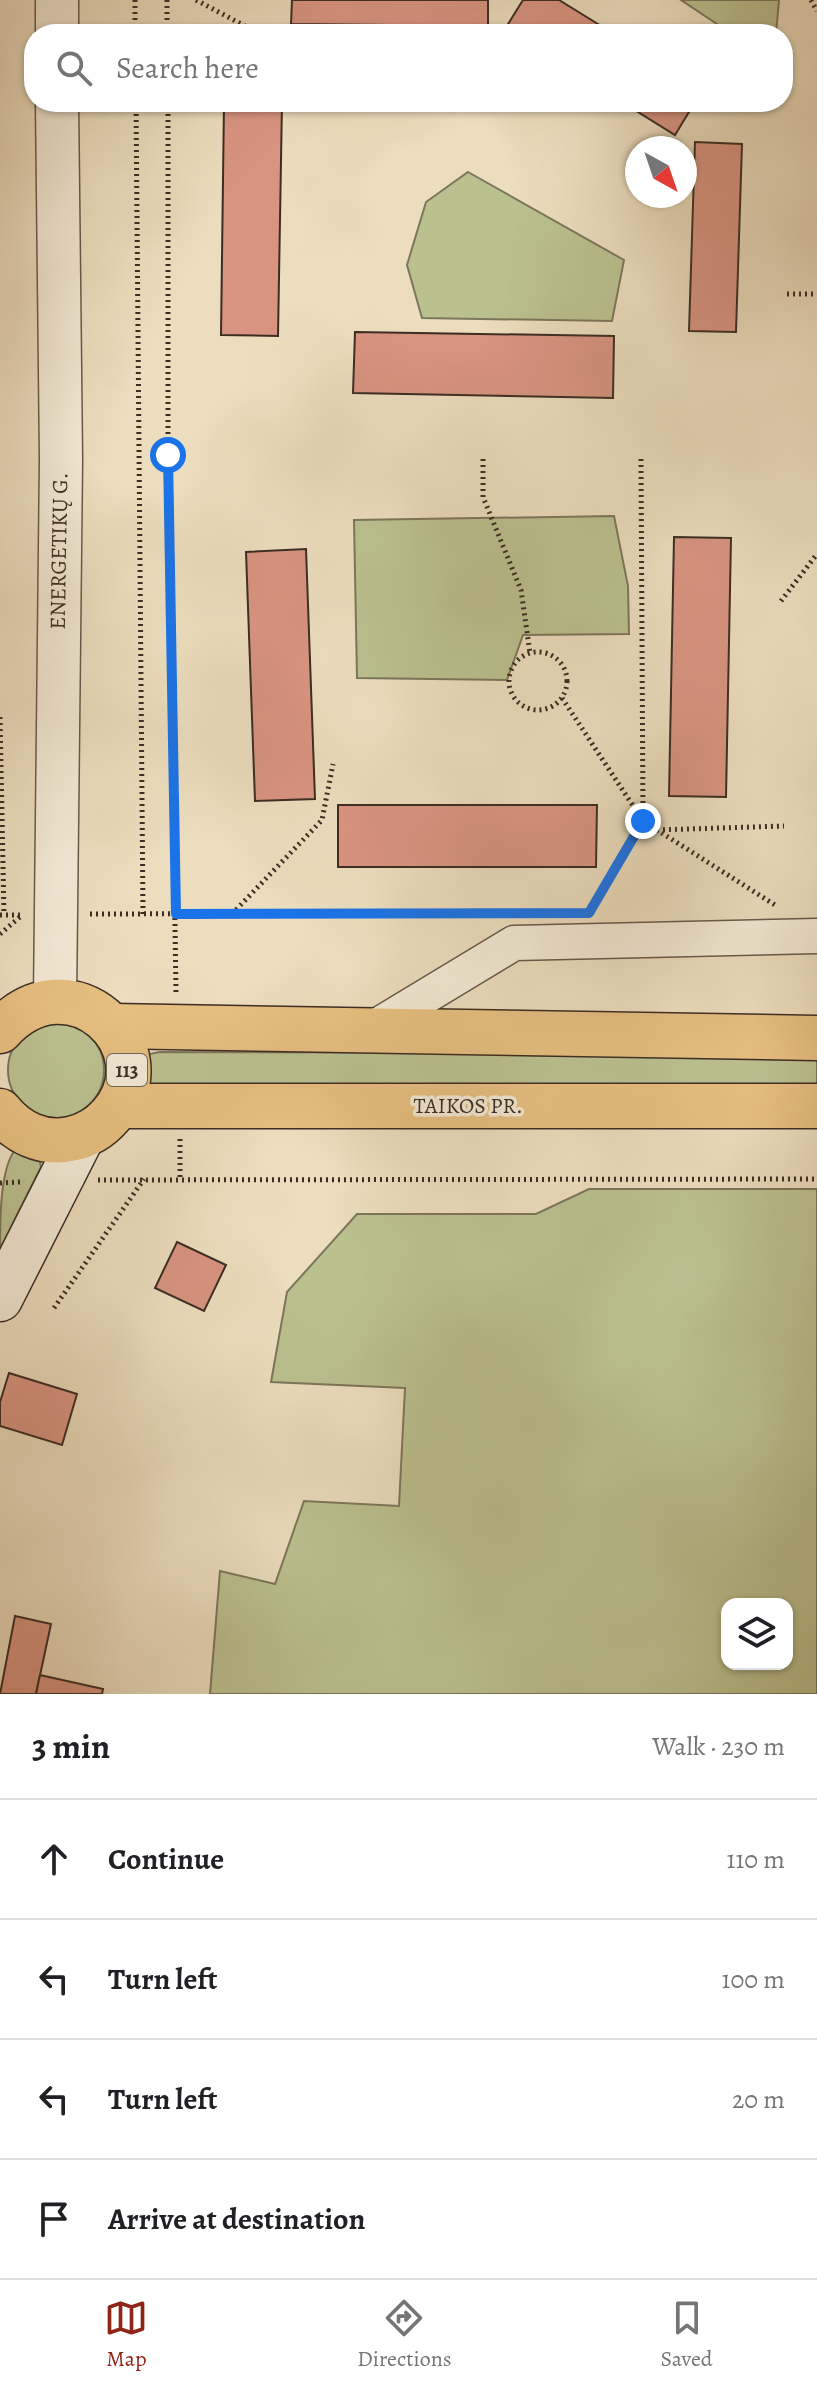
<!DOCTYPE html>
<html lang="en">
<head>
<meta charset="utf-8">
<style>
  :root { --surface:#fff; --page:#f6f6f6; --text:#202124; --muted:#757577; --line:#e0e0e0; --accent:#8f2418 }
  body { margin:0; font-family:Alegreya,serif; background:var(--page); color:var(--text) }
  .controls { position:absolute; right:24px; bottom:24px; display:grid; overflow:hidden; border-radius:16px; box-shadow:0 2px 6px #0004 }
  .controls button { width:72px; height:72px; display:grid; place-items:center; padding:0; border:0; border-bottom:2px solid var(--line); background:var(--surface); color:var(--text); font:40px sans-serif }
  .compass { position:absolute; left:625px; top:136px; width:72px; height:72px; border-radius:50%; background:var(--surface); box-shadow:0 2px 6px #0004; rotate:140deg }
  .stop { position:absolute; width:24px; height:24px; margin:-18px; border:6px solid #1a73e8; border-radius:50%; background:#fff }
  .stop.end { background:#1a73e8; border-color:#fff; box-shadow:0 2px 8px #0008 }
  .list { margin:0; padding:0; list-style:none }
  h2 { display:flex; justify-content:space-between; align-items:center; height:104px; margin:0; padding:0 32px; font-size:34px }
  h2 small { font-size:26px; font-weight:400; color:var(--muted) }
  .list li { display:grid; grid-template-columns:52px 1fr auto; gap:24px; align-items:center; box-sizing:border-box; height:120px; padding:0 32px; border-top:2px solid var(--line) }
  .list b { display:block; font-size:30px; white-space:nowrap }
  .list em { font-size:26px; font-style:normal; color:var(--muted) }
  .icon { flex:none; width:44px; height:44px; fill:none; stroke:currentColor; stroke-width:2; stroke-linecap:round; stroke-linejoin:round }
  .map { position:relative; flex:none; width:817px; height:1694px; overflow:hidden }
  .search { position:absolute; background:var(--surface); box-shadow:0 2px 6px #0004; left:24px; right:24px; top:24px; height:88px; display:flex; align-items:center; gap:20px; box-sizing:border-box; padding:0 28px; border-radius:32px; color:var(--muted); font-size:30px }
  .sheet { height:584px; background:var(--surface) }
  nav { display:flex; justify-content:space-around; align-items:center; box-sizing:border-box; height:112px; border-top:2px solid var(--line); background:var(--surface); font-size:22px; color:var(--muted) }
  nav a { display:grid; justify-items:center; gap:4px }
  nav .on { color:var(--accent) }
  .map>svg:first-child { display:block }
</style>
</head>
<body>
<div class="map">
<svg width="817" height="1694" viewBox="0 0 817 1694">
  <rect width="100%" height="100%" fill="#ebddbe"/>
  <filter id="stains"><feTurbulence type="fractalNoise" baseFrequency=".0025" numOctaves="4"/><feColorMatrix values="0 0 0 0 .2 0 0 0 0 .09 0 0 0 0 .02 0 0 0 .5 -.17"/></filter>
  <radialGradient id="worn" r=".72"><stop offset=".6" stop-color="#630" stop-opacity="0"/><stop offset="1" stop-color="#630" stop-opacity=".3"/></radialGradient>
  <!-- green -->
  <g fill="#bbc08f" stroke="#7c765a" stroke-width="2" fill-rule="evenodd">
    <polygon points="681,0 779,0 776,34 732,34"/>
    <polygon points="468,172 624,260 612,321 422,318 407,265 426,202"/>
    <polygon points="614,516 628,586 629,634 523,635 507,680 357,678 354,520"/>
    <circle cx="56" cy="1070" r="48"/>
    <polygon points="159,1052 817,1053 817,1087 157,1086 149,1084 143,1077 144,1060 150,1054"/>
    <path d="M15,1150L39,1158L41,1167L0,1249C0,1220 0,1169 15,1150Z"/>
    <path d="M589,1189H817V1694H210L220,1571L275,1584L304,1501L399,1506L405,1388L271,1382L287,1292L357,1214H536ZM727,1604H787V1664H727Z"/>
  </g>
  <!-- building -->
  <g fill="#d89481" stroke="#3c2d24" stroke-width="2">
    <polygon points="292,0 488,0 488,26 291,24"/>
    <polygon points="523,0 559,0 614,34 512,34 505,29"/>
    <polygon points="224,102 282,102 278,336 221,335"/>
    <polygon points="622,102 695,102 675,135"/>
    <polygon points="695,142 742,144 736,332 689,331"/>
    <polygon points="355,332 614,336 613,398 353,393"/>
    <polygon points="674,537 731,538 726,797 669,796"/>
    <polygon points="306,549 315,799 255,801 246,552"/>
    <polygon points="338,805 597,805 596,867 338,867"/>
    <polygon points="177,1242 226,1265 204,1311 155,1288"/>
    <polygon points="9,1373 77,1394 62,1445 0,1426 0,1402"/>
    <polygon points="15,1616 51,1624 36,1694 0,1694"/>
    <polygon points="40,1675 103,1689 102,1694 36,1694"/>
  </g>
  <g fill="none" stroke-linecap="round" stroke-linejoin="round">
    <!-- minor casing -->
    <g stroke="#68594a" stroke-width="37">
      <polyline id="minor" points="370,1030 514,943 817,936"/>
    </g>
    <!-- tertiary casing -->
    <g stroke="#68594a" stroke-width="45">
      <g id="tertiary">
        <polyline points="57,0 57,34"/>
        <polyline points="55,1000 61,459 57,102"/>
      </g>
    </g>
    <!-- secondary casing -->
    <g stroke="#3c2d24" stroke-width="47">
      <polyline id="secondary" points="0,1299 82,1137"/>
    </g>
    <!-- primary casing -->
    <g stroke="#3c2d24" stroke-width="47">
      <g id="primary">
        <polyline points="112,1026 817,1038"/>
        <path d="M0,1031C70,953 169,1048 111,1115C100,1128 86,1136 70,1139C42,1145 17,1132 0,1111"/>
        <polyline points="119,1106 817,1106"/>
      </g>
    </g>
    <!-- path -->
    <g stroke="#3c2d24" stroke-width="5" stroke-dasharray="2 4" stroke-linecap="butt">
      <polyline points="135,0 135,34"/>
      <polyline points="167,0 167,34"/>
      <polyline points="196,0 260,34"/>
      <polyline points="811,0 817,11"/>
      <polyline points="136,102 143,914"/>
      <polyline points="168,102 168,455 176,994"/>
      <polyline points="787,294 817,294"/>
      <polyline points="483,459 483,497 521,590 530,653"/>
      <polyline points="641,459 643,821 775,905"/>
      <polyline points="781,601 817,554"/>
      <circle cx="538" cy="681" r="29"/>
      <polyline points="562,698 643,821 590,911"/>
      <polyline points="0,717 4,915"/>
      <polyline points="657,830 784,826"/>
      <polyline points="90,914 504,913"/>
      <polyline points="232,914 322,820 333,764"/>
      <polyline points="0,915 24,915"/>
      <polyline points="0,934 21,916"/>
      <polyline points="180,1139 180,1178"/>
      <polyline points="98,1180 817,1179"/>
      <polyline points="0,1183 20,1182"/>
      <polyline points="54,1308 144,1179"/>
    </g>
    <!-- minor -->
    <use href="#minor" stroke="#f2e9d5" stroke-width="34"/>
    <!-- tertiary -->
    <use href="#tertiary" stroke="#f2e9d5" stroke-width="42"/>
    <!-- secondary -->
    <use href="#secondary" stroke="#f2e9d5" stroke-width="44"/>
    <!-- primary -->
    <use href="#primary" stroke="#e6be7f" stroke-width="44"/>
  </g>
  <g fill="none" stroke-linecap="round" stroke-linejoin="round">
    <!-- route -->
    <polyline stroke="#1a73e8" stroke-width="10" points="168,455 176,914 589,913 643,821"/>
  </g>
  <g text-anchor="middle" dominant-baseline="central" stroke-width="7" stroke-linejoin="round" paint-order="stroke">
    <!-- shield labels -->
    <rect fill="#f2e9d5" stroke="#736559" stroke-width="2" x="107" y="1054" width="40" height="32" rx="6"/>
    <g font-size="20" font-weight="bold" fill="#3c2d24">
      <text x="127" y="1070">113</text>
    </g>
    <!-- street labels -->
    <g font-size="22" fill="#3c2d24" stroke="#f2e9d5">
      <text transform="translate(59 551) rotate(-89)">ENERGETIKŲ G.</text>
      <text x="468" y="1106">TAIKOS PR.</text>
    </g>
  </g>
  <rect width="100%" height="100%" filter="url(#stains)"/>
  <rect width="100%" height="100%" fill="url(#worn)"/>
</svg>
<div class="controls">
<button><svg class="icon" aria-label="layers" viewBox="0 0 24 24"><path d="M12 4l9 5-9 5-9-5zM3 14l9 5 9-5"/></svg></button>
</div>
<svg class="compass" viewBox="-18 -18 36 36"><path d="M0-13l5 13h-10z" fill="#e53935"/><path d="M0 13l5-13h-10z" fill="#757577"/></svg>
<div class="stop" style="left:168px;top:455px"></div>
<div class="stop end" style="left:643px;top:821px"></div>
<div class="search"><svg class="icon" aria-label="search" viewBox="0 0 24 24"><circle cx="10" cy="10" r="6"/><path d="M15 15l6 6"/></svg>Search here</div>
</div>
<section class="sheet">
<h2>3 min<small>Walk · 230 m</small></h2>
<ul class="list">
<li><svg class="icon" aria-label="ahead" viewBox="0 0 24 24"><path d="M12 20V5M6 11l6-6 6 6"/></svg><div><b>Continue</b></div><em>110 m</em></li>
<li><svg class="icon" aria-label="left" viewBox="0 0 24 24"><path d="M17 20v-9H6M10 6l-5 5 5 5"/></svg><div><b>Turn left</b></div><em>100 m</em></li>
<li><svg class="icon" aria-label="left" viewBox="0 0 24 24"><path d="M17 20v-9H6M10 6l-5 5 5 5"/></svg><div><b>Turn left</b></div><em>20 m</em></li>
<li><svg class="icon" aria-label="arrive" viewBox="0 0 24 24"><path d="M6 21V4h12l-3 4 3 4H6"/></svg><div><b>Arrive at destination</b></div></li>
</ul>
</section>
<nav>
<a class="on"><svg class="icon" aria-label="map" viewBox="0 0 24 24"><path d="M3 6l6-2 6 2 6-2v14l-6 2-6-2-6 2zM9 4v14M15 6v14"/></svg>Map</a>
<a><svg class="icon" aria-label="directions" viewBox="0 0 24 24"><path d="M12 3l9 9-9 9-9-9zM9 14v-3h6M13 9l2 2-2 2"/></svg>Directions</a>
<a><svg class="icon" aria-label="saved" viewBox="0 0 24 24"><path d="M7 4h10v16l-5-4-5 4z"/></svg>Saved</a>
</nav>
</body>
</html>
